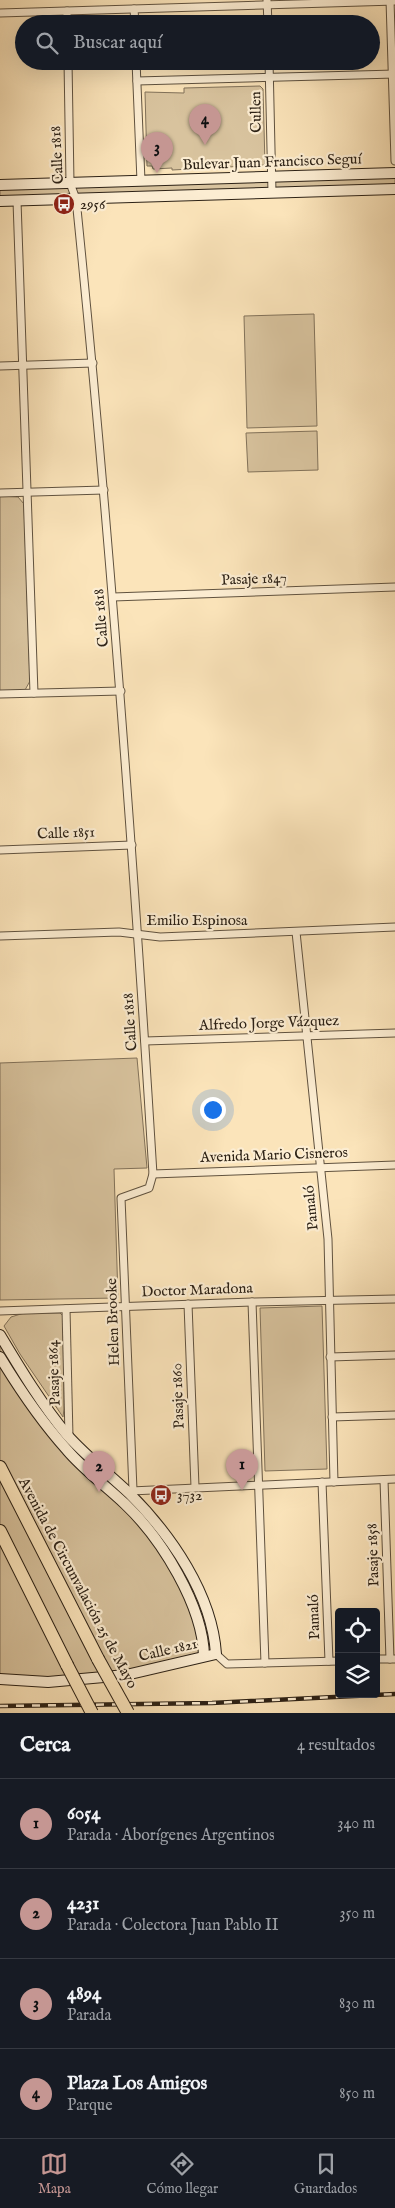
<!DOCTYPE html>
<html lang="es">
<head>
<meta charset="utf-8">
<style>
  :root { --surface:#171b24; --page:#20242c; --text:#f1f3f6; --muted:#9ea1a6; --line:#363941; --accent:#c59692 }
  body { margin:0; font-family:"IM FELL English",serif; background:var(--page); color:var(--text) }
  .controls { position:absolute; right:15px; bottom:15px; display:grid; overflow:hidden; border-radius:5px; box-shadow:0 5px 20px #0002 }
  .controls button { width:45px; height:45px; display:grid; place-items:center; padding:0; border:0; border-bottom:1px solid var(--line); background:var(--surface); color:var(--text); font:25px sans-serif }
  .you { position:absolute; left:212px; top:1109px; width:18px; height:18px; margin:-12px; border:4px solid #fff; border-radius:50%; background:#1a73e8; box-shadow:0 0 0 8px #1a73e833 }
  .badge { display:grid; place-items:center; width:32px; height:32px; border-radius:50%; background:var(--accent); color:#111; font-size:16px; font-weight:700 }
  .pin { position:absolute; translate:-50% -41px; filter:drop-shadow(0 1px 2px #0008) }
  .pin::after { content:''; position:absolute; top:26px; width:18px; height:15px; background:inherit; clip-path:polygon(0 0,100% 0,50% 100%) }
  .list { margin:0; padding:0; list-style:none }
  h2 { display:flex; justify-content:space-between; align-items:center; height:65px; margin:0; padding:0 20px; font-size:21px }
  h2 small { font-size:16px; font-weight:400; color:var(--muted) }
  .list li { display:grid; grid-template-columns:32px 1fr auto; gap:15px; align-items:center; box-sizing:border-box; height:90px; padding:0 20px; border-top:1px solid var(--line) }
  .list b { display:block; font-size:19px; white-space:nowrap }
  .list p { margin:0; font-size:16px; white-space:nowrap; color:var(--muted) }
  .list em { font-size:16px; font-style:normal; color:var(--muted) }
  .icon { flex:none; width:28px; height:28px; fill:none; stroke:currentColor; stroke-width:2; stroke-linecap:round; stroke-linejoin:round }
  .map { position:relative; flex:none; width:395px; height:1713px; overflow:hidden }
  .search { position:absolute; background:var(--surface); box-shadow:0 5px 20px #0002; left:15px; right:15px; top:15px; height:55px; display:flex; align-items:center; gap:12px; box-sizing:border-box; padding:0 18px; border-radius:28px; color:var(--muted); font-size:19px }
  .sheet { height:425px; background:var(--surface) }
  nav { display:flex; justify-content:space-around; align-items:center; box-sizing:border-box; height:70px; border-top:1px solid var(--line); background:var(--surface); font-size:14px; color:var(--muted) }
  nav a { display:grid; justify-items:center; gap:2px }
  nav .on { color:var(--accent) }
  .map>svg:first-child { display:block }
</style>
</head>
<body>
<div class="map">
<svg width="395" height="1713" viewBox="0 0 395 1713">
  <rect width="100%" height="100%" fill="#fbe4ba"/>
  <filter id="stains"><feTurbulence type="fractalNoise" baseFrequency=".004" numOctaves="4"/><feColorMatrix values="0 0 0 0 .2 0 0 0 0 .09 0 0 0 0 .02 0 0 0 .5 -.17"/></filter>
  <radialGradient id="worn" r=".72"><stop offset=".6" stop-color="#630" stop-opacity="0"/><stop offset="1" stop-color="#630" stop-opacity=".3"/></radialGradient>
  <!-- green -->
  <g fill="#d8c39e" stroke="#82725a">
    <polygon points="260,86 263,89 265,165 172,170 172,168 153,169 152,166 147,166 145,92 184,93 184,88"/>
    <polygon points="395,173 395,189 0,201 0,185"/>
    <polygon points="314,314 317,426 247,428 244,316"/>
    <polygon points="317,431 318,470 248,472 246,433"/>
    <polygon points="0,496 18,497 24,504 30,681 25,690 0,692"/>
    <polygon points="137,1058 147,1168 114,1169 118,1298 0,1300 0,1063"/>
    <polygon points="322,1306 327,1469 265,1471 260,1308"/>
    <polygon points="24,1313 60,1313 63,1316 64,1409 63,1417 20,1354 4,1326 11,1317"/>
    <polygon points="0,1335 39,1398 143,1509 200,1595 216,1654 126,1675 0,1679"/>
  </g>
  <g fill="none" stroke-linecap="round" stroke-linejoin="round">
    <!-- minor casing -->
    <g stroke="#60523f" stroke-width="9">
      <g id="minor">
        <polyline points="267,0 268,24"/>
        <polyline points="390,0 395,161"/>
        <polyline points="134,9 135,24"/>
        <polyline points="67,11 67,24"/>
        <polyline points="0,13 395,1"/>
        <path d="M68,61L70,183L76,199C109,523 133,848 153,1174L149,1188L121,1198L133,1490"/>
        <polyline points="136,61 141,181"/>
        <polyline points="269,61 272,193"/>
        <polyline points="137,81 395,74"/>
        <polyline points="17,201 34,693"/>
        <polyline points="0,366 93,363"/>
        <polyline points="0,493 104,490"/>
        <polyline points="113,597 395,587"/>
        <polyline points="0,694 121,691"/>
        <polyline points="0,850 132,845"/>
        <polyline points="296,932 328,1239 334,1482"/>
        <polyline points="0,936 119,932 160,937 395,927"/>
        <polyline points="145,1041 395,1033"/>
        <polyline points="153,1174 395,1165"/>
        <polyline points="252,1302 265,1663"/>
        <polyline points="188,1304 195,1487"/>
        <polyline points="66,1309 69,1437"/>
        <polyline points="0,1311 252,1302 395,1299"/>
        <polyline points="330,1357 395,1355"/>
        <polyline points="332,1417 395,1415"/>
        <polyline points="384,1480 390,1659"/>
        <polyline points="322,1482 329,1661"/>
        <polyline points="131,1491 395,1479"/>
        <polyline points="216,1654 227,1664 339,1661"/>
        <polyline points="376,1659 395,1659"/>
      </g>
    </g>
    <!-- secondary casing -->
    <g stroke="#2d2216" stroke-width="12">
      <g id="secondary">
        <polyline points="0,185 395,173"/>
        <polyline points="0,201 395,189"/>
        <path d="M0,1335C21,1370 42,1405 68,1436C87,1457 109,1474 129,1493C171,1535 212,1594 216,1654L126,1675L48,1682L0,1679"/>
        <path d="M0,1357C20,1390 41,1421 67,1450C84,1470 106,1486 125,1504C162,1539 203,1606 204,1656"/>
      </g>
    </g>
    <!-- motorway casing -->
    <g stroke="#2d2216" stroke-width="14">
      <g id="motorway">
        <polyline points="0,1467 98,1659"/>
        <polyline points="0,1531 67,1665"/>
      </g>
    </g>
    <!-- minor -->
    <use href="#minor" stroke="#fcedd2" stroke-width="7"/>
    <!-- secondary -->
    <use href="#secondary" stroke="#fcedd2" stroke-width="10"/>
    <!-- motorway -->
    <use href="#motorway" stroke="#fbe4ba" stroke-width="12"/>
    <!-- rail casing -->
    <g stroke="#2d2216" stroke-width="4.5">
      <polyline id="rail" points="0,1706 212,1703 395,1694"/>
    </g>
    <!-- rail -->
    <use href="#rail" stroke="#fcedd2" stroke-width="2.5" stroke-dasharray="8" stroke-linecap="butt"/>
    <!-- motorway-bridge casing -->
    <g stroke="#2d2216" stroke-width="14" stroke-linecap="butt">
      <g id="motorway-bridge">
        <polyline points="98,1659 128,1713"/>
        <polyline points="67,1665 92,1713"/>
      </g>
    </g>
    <!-- motorway-bridge -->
    <use href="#motorway-bridge" stroke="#fbe4ba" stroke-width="12"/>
  </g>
  <!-- icons -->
  <defs>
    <g id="bus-disc" transform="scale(1.125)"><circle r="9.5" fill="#8f2418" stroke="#fcedd2"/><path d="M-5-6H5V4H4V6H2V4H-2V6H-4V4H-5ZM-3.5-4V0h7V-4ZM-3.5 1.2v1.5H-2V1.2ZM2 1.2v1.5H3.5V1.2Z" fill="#fff"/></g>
  </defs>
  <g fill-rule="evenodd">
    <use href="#bus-disc" x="64" y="204"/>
    <use href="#bus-disc" x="161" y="1495"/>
  </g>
  <g text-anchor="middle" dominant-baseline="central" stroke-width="4.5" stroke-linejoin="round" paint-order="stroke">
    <!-- street labels -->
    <g font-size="15" fill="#2d2216" stroke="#fcedd2">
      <text transform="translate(256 112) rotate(-91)">Cullen</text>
      <text transform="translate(57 155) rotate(-93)">Calle 1818</text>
      <text transform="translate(272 162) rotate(-2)">Bulevar Juan Francisco Seguí</text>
      <text transform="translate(254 579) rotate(-2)">Pasaje 1847</text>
      <text transform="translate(101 618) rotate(-95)">Calle 1818</text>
      <text transform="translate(66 833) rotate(-2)">Calle 1851</text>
      <text x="197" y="920">Emilio Espinosa</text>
      <text transform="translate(130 1022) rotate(-94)">Calle 1818</text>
      <text transform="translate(269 1023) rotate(-2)">Alfredo Jorge Vázquez</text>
      <text transform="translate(274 1155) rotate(-2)">Avenida Mario Cisneros</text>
      <text transform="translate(311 1208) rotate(-96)">Pamaló</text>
      <text transform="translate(197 1290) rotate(-2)">Doctor Maradona</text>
      <text transform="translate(113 1322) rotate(-92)">Helen Brooke</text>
      <text transform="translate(54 1373) rotate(-92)">Pasaje 1864</text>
      <text transform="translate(178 1396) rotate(-92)">Pasaje 1860</text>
      <text transform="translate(373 1555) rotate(-92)">Pasaje 1858</text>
      <text transform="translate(78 1583) rotate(62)">Avenida de Circunvalación 25 de Mayo</text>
      <text transform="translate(314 1617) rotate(-92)">Pamaló</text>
      <text transform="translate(168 1650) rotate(-13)">Calle 1821</text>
    </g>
    <!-- poi labels -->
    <g font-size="15" fill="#2d2216" stroke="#fcedd2" text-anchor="start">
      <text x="80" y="204">2956</text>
      <text x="177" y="1495">3732</text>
    </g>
  </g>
  <rect width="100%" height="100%" filter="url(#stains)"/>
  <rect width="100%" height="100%" fill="url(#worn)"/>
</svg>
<div class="controls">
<button><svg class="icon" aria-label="locate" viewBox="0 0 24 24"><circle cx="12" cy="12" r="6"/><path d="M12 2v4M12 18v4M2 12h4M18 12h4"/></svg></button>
<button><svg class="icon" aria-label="layers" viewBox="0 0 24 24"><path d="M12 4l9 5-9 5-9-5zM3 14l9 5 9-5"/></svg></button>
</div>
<div class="you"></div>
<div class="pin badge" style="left:242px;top:1490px">1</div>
<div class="pin badge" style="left:99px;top:1492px">2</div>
<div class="pin badge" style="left:157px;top:173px">3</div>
<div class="pin badge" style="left:205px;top:145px">4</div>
<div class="search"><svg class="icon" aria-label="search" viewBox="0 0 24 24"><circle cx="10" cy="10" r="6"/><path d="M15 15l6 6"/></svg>Buscar aquí</div>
</div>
<section class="sheet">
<h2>Cerca<small>4 resultados</small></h2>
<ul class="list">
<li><span class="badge">1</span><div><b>6054</b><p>Parada · Aborígenes Argentinos</p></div><em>340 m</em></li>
<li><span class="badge">2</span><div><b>4231</b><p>Parada · Colectora Juan Pablo II</p></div><em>350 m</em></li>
<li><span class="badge">3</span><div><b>4894</b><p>Parada</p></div><em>830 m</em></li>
<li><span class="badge">4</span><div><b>Plaza Los Amigos</b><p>Parque</p></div><em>850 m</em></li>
</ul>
</section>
<nav>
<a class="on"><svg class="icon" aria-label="map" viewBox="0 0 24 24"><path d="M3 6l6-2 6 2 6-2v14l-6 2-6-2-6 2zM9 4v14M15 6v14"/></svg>Mapa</a>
<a><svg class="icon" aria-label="directions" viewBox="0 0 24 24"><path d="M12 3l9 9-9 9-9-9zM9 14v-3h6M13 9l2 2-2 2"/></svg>Cómo llegar</a>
<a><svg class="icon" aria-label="saved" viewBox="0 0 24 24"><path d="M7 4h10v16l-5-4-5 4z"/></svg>Guardados</a>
</nav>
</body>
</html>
